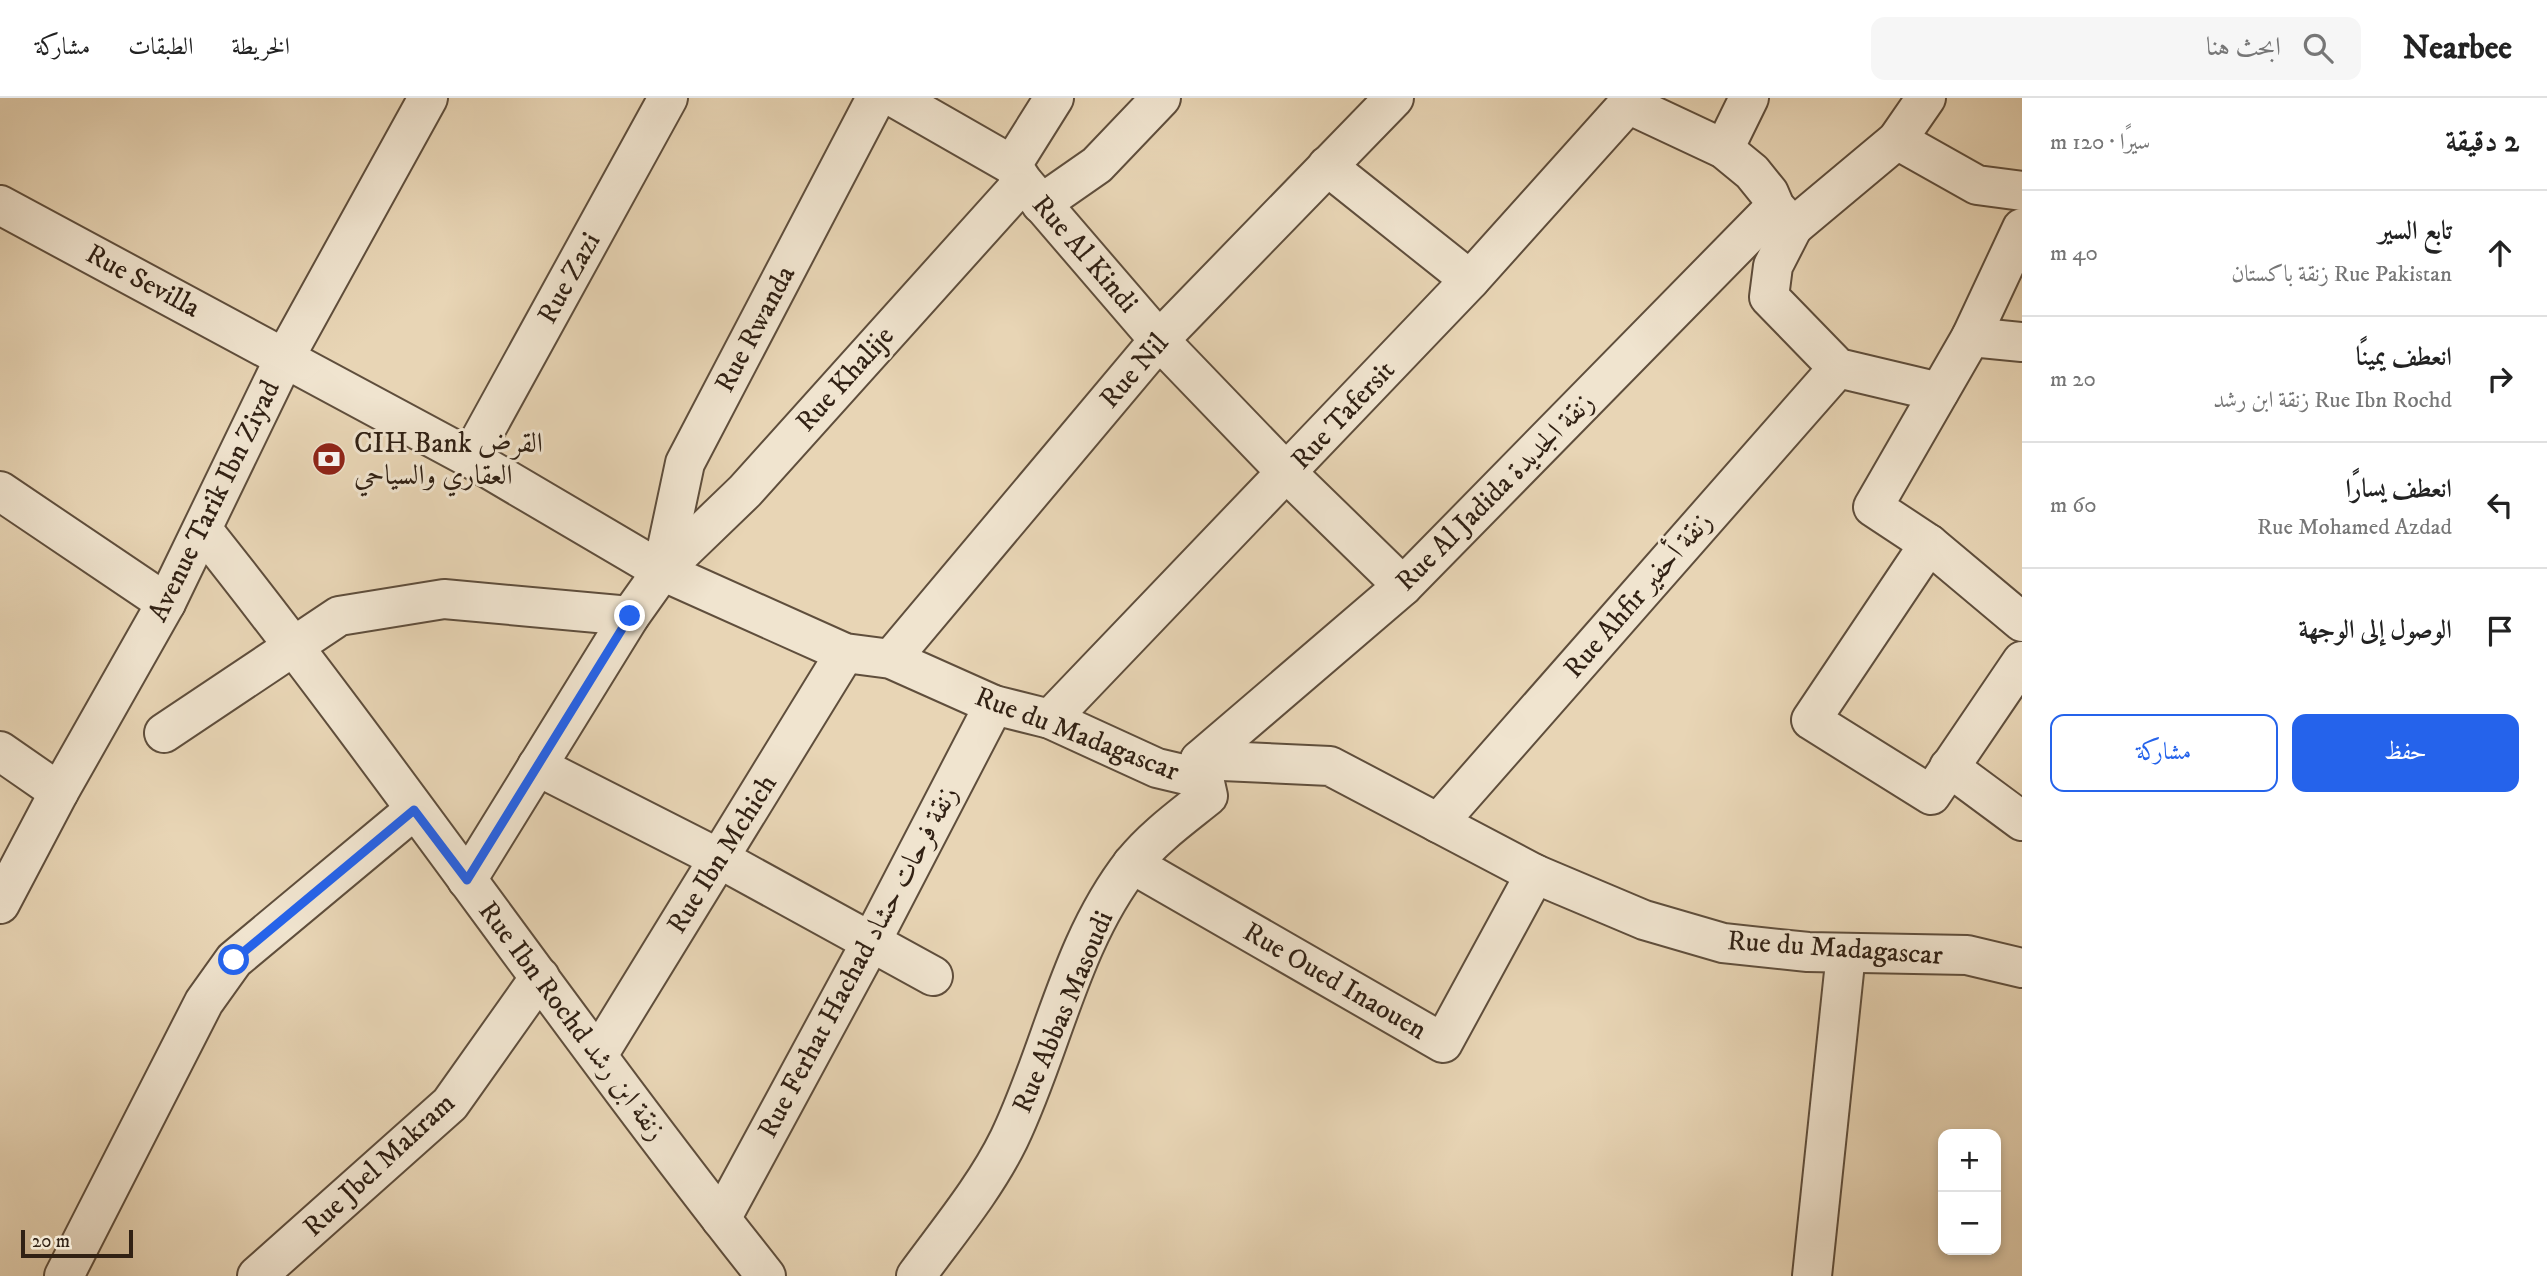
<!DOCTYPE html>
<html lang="ar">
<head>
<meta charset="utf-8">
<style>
  :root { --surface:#fff; --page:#f6f6f6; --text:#222; --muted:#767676; --line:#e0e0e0; --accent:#2563eb }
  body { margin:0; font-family:"IM FELL DW Pica",Amiri,serif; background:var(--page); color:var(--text); direction:rtl }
  .controls { position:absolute; right:21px; bottom:21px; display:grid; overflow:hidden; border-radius:14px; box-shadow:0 4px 10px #0003 }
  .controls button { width:63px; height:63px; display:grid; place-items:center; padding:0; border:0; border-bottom:2px solid var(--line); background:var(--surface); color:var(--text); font:35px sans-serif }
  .scale { position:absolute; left:21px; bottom:18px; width:112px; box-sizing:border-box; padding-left:7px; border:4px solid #312114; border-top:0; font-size:19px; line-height:24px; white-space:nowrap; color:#312114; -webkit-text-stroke:5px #f0e4cf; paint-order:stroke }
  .stop { position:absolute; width:21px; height:21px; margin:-16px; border:5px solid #2563eb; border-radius:50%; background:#fff }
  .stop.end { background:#2563eb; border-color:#fff; box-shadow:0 2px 7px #0008 }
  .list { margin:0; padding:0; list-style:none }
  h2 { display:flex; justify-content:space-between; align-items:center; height:91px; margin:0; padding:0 28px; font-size:30px }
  h2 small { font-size:23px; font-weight:400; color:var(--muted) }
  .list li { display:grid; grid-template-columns:46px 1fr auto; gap:21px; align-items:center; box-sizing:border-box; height:126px; padding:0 28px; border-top:2px solid var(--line) }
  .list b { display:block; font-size:26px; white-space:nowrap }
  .list p { margin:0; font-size:23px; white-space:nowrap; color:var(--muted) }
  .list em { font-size:23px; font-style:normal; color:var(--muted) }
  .actions { display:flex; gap:14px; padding:21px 28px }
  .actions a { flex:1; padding:16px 0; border:2px solid var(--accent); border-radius:14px; text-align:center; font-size:24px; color:var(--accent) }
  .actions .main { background:var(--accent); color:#fff }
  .icon { flex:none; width:38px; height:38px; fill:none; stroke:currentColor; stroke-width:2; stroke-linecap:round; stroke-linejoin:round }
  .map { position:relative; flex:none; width:2022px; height:1178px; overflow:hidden; direction:ltr }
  header { display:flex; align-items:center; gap:42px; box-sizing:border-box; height:98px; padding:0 35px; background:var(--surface); border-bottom:2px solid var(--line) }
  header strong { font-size:33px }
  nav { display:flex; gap:38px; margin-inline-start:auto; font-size:24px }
  .search { width:490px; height:63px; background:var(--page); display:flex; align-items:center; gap:18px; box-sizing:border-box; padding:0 24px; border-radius:14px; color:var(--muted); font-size:26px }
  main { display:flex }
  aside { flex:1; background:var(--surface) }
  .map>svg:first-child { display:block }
</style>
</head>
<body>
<header>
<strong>Nearbee</strong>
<div class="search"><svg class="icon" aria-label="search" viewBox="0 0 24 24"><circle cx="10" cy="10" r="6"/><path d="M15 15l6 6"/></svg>ابحث هنا</div>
<nav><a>الخريطة</a><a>الطبقات</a><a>مشاركة</a></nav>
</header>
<main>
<aside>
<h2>2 دقيقة<small>سيرًا · 120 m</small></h2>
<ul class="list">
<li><svg class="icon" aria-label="ahead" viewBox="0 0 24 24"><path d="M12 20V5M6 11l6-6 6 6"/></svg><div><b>تابع السير</b><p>Rue Pakistan زنقة باكستان</p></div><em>40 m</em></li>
<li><svg class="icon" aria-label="right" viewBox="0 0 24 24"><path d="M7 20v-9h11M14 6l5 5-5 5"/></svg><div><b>انعطف يمينًا</b><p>Rue Ibn Rochd زنقة ابن رشد</p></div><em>20 m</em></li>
<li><svg class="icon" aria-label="left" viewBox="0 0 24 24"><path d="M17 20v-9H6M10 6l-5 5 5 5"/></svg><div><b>انعطف يسارًا</b><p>Rue Mohamed Azdad</p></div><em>60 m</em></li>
<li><svg class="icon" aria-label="arrive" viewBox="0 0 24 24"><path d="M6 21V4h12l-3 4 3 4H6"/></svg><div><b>الوصول إلى الوجهة</b></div></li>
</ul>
<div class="actions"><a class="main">حفظ</a><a>مشاركة</a></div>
</aside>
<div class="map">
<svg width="2022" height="1178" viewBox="0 0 2022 1178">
  <rect width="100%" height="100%" fill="#e8d5b5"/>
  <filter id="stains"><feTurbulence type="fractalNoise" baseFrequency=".00286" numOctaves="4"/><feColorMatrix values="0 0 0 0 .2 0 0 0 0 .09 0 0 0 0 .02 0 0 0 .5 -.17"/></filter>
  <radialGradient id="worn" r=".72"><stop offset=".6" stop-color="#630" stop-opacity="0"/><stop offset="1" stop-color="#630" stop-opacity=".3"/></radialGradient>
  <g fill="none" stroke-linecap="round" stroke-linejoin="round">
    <!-- minor casing -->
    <g stroke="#5f4e3c" stroke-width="42">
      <g id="minor">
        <polyline points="895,0 1012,67 1023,84 1159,242 1287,375 1403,488"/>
        <polyline points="1897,42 1977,87 2022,93"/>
        <polyline points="1724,51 1749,0"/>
        <polyline points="1012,67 1054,0"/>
        <polyline points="1327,68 1470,182"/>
        <polyline points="1041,106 1097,67 1161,0"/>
        <polyline points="0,107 470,360 662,473 845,555 891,561 994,607 1050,621 1157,670 1195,679 1200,662 1330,668 1535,776 1644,822 1723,845 1808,854 1967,857 2022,870"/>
        <polyline points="1793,129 1897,42 1926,0"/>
        <polyline points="2022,130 1971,239 1873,409 1929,446 2022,524"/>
        <polyline points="1971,239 2022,244"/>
        <polyline points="470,360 668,0"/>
        <polyline points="0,393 166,505"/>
        <path d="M203,432C397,676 572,934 766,1178"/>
        <polyline points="1929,446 1811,622 1931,697 2022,563"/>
        <polyline points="662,473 685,365 876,0"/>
        <polyline points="891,561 1159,242 1394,0"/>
        <polyline points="1050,621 1470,182 1628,6 1724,51 1752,74 1769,95 1775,109 1793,129 1773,168 1769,199 1838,270 1939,294"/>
        <polyline points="164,635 339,518 444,501 630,518"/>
        <polyline points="0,653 59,694"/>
        <polyline points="537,668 720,761 933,878"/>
        <polyline points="1949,669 2022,723"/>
        <polyline points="1438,725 1838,270"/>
        <polyline points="1132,766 1443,945 1535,776"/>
        <polyline points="467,782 630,518 662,473 745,393 1023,84"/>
        <polyline points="0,806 59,694 166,505 285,259 428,0"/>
        <polyline points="598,957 845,555"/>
        <polyline points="721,1121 871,844 994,607"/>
        <polyline points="64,1178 204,904 234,862 414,712"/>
        <polyline points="257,1178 450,1006 540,879"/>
        <path d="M916,1178C948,1134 985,1090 1009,1041C1052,952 1070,845 1133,765C1154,739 1182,719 1208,698L1200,662L1403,488L1775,109"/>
        <polyline points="1812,1178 1846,855"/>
      </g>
    </g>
    <!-- minor -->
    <use href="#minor" stroke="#f0e4cf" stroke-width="38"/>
  </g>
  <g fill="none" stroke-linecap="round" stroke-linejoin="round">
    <!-- route -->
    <polyline stroke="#2563eb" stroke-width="9" points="234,862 414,712 467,782 630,518"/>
  </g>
  <!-- icons -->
  <defs>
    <g id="bank-disc" transform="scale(1.75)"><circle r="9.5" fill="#8f2418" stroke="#f0e4cf"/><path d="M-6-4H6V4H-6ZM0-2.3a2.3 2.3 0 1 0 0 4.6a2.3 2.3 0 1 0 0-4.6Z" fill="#fff"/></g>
  </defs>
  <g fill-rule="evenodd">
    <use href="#bank-disc" x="329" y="361"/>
  </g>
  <g text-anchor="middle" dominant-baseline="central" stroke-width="6" stroke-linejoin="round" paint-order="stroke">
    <!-- street labels -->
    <g font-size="28" fill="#312114" stroke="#f0e4cf">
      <text transform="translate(1085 156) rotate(49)">Rue Al Kindi</text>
      <text transform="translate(569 180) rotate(-61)">Rue Zazi</text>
      <text transform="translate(143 183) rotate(28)">Rue Sevilla</text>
      <text transform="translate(755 231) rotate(-62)">Rue Rwanda</text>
      <text transform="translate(1134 273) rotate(-49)">Rue Nil</text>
      <text transform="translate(845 281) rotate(-48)">Rue Khalije</text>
      <text transform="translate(1343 317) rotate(-47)">Rue Tafersit</text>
      <text transform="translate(1495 394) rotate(-45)">Rue Al Jadida زنقة الجديدة</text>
      <text transform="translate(214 403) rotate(-64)">Avenue Tarik Ibn Ziyad</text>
      <text transform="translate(1638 497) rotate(-49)">Rue Ahfir زنقة أحفير</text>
      <text transform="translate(1077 636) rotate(21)">Rue du Madagascar</text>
      <text transform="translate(722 756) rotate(-58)">Rue Ibn Mchich</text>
      <text transform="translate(1835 850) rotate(4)">Rue du Madagascar</text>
      <text transform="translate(858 864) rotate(-62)">Rue Ferhat Hachad زنقة فرحات حشاد</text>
      <text transform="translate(1335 883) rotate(30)">Rue Oued Inaouen</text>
      <text transform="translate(1063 914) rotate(-67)">Rue Abbas Masoudi</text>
      <text transform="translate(572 923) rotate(53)">Rue Ibn Rochd زنقة ابن رشد</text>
      <text transform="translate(379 1067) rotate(-43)">Rue Jbel Makram</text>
    </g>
    <!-- poi labels -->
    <g font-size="28" fill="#312114" stroke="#f0e4cf" text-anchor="start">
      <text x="354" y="345">CIH Bank القرض<tspan x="354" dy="32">العقاري والسياحي</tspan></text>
    </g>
  </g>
  <rect width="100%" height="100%" filter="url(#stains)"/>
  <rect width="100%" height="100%" fill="url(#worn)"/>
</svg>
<div class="controls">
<button>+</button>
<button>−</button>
</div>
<div class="scale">20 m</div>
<div class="stop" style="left:234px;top:862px"></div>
<div class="stop end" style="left:630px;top:518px"></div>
</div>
</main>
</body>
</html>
